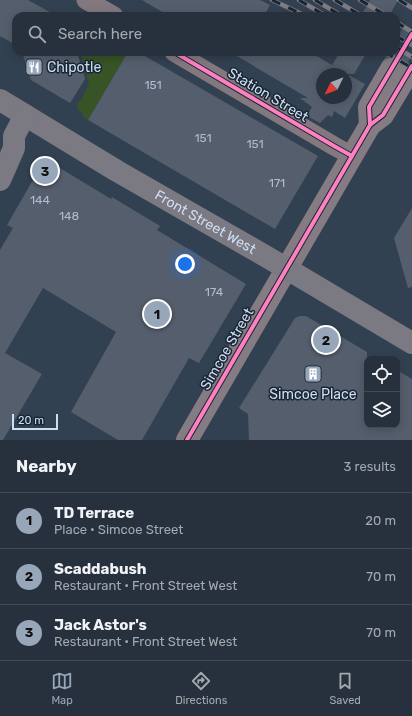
<!DOCTYPE html>
<html lang="en">
<head>
<meta charset="utf-8">
<style>
  :root { --surface:#26313d; --page:#2e3944; --text:#f1f3f6; --muted:#a4a9b0; --line:#424c57; --accent:#97a7b9 }
  body { margin:0; font-family:Rubik,sans-serif; background:var(--page); color:var(--text) }
  .controls { position:absolute; right:12px; bottom:12px; display:grid; overflow:hidden; border-radius:8px; box-shadow:0 2px 10px #0003 }
  .controls button { width:36px; height:36px; display:grid; place-items:center; padding:0; border:0; border-bottom:1px solid var(--line); background:var(--surface); color:var(--text); font:20px sans-serif }
  .compass { position:absolute; left:316px; top:68px; width:36px; height:36px; border-radius:50%; background:var(--surface); box-shadow:0 2px 10px #0003; rotate:227deg }
  .scale { position:absolute; left:12px; bottom:10px; width:46px; box-sizing:border-box; padding-left:4px; border:2px solid #cedef1; border-top:0; font-size:11px; line-height:14px; white-space:nowrap; color:#cedef1; -webkit-text-stroke:3px #1a2634; paint-order:stroke }
  .you { position:absolute; left:185px; top:264px; width:14px; height:14px; margin:-10px; border:3px solid #fff; border-radius:50%; background:#1a73e8; box-shadow:0 0 0 6px #1a73e833 }
  .badge { display:grid; place-items:center; width:26px; height:26px; border-radius:50%; background:var(--accent); color:#111; font-size:13px; font-weight:700 }
  .pin { position:absolute; translate:-50% -50%; border:2px solid #fff; box-shadow:0 1px 4px #0006 }
  .list { margin:0; padding:0; list-style:none }
  h2 { display:flex; justify-content:space-between; align-items:center; height:52px; margin:0; padding:0 16px; font-size:17px }
  h2 small { font-size:13px; font-weight:400; color:var(--muted) }
  .list li { display:grid; grid-template-columns:26px 1fr auto; gap:12px; align-items:center; box-sizing:border-box; height:56px; padding:0 16px; border-top:1px solid var(--line) }
  .list b { display:block; font-size:15px; white-space:nowrap }
  .list p { margin:0; font-size:13px; white-space:nowrap; color:var(--muted) }
  .list em { font-size:13px; font-style:normal; color:var(--muted) }
  .icon { flex:none; width:22px; height:22px; fill:none; stroke:currentColor; stroke-width:2; stroke-linecap:round; stroke-linejoin:round }
  .map { position:relative; flex:none; width:412px; height:440px; overflow:hidden }
  .search { position:absolute; background:var(--surface); box-shadow:0 2px 10px #0003; left:12px; right:12px; top:12px; height:44px; display:flex; align-items:center; gap:10px; box-sizing:border-box; padding:0 14px; border-radius:12px; color:var(--muted); font-size:15px }
  .sheet { height:220px; background:var(--surface) }
  nav { display:flex; justify-content:space-around; align-items:center; box-sizing:border-box; height:56px; border-top:1px solid var(--line); background:var(--surface); font-size:11px; color:var(--muted) }
  nav a { display:grid; justify-items:center; gap:2px }
  nav .on { color:var(--accent) }
  .map>svg:first-child { display:block }
</style>
</head>
<body>
<div class="map">
<svg width="412" height="440" viewBox="0 0 412 440">
  <rect width="100%" height="100%" fill="#324151"/>
  <!-- green -->
  <polygon fill="#385426" points="81,52 128,52 88,120 83,117 82,112 78,110 77,105 83,97 89,84"/>
  <!-- building -->
  <g fill="#555e6c" fill-rule="evenodd">
    <polygon points="0,0 28,0 57,16 16,16 16,45 0,36"/>
    <polygon points="142,0 260,0 270,5 264,16 169,16"/>
    <polygon points="370,0 398,0 389,16 361,16"/>
    <polygon points="22,52 77,52 85,79 70,103 31,80"/>
    <polygon points="128,52 138,52 318,156 275,229 88,120"/>
    <path d="M230,52H310L332,65L340,52H367L354,74H347L365,84L345,118L334,111L332,117L328,115L320,123L307,116L312,107L300,98H308ZM322,74H346V98H322Z"/>
    <polygon points="45,159 111,199 112,197 160,226 157,230 246,284 199,363 189,358 142,440 118,440 71,412 116,332 43,288 5,353 42,374 3,440 0,440 0,250 13,228 7,225"/>
    <polygon points="412,208 412,287 408,288 394,238"/>
    <polygon points="300,316 306,316 367,352 367,425 397,425 397,370 412,379 412,440 249,440 248,414 239,408 295,318"/>
  </g>
  <g fill="none" stroke-linecap="round" stroke-linejoin="round">
    <!-- secondary-tunnel -->
    <polyline stroke="#495969" stroke-width="22" stroke-dasharray="22 11" stroke-linecap="butt" points="391,69 412,34"/>
    <!-- street -->
    <g stroke="#84787f" stroke-width="19">
      <polyline points="86,0 114,16"/>
      <polyline points="174,52 334,146 352,156"/>
    </g>
    <!-- secondary -->
    <g stroke="#857b83" stroke-width="22">
      <polyline points="370,125 369,107 391,69"/>
      <polyline points="187,440 370,125 383,115 407,75"/>
    </g>
    <!-- primary -->
    <g stroke="#7b7982" stroke-width="22">
      <path id="s1" d="M0,100L117,171L267,257L412,343"/>
      <polyline points="0,180 14,148 14,136 25,115"/>
    </g>
    <!-- rail casing -->
    <g stroke="#7e7b83" stroke-width="4.5">
      <g id="rail">
        <polyline points="272,0 306,16"/>
        <polyline points="299,0 326,16"/>
        <polyline points="315,0 342,16"/>
        <polyline points="335,0 362,16"/>
        <polyline points="360,0 387,16"/>
        <polyline points="399,0 412,8"/>
        <polyline points="396,22 412,32"/>
        <polyline points="396,36 412,45"/>
        <polyline points="396,47 412,57"/>
        <polyline points="385,52 412,68"/>
      </g>
    </g>
    <!-- rail -->
    <use href="#rail" stroke="#1a2634" stroke-width="3" stroke-dasharray="9" stroke-linecap="butt"/>
    <!-- cycleway casing -->
    <g stroke="#1a2634" stroke-width="6">
      <g id="cycleway">
        <polyline points="174,52 334,146 352,156"/>
        <polyline points="370,125 369,107 412,34"/>
        <polyline points="187,440 370,125 383,115 412,66"/>
      </g>
    </g>
    <!-- cycleway -->
    <use href="#cycleway" stroke="#ff80c0" stroke-width="4"/>
  </g>
  <!-- icons -->
  <defs>
    <g id="restaurant-square" transform="scale(0.9)"><rect x="-9" y="-9" width="18" height="18" rx="4" fill="#97a7b9" stroke="#1a2634"/><path d="M-5-6h1v4h1v-4h1v4h1v-4h1v5L-1.5 .5V6h-2V.5L-5-1ZM5-6V6H3V1.5H1.5Q1.5-4 5-6Z" fill="#fff"/></g>
    <g id="building-square" transform="scale(0.9)"><rect x="-9" y="-9" width="18" height="18" rx="4" fill="#97a7b9" stroke="#1a2634"/><path d="M-4-6H4V6H1V3H-1V6H-4ZM-2.5-4.3h1.7v1.8h-1.7ZM.8-4.3h1.7v1.8H.8ZM-2.5-1h1.7V.8h-1.7ZM.8-1h1.7V.8H.8Z" fill="#fff"/></g>
  </defs>
  <g fill-rule="evenodd">
    <use href="#restaurant-square" x="34" y="67"/>
    <use href="#building-square" x="313" y="374"/>
  </g>
  <g text-anchor="middle" dominant-baseline="central" stroke-width="3" stroke-linejoin="round" paint-order="stroke">
    <!-- number labels -->
    <g font-size="12" fill="#b0bed0">
      <text x="153" y="85">151</text>
      <text x="203" y="138">151</text>
      <text x="255" y="144">151</text>
      <text x="277" y="183">171</text>
      <text x="40" y="200">144</text>
      <text x="69" y="216">148</text>
      <text x="214" y="292">174</text>
    </g>
    <!-- poi labels -->
    <g font-size="14" fill="#cedef1" stroke="#1a2634" text-anchor="start">
      <text x="47" y="67">Chipotle</text>
      <text x="313" y="394" text-anchor="middle">Simcoe Place</text>
    </g>
    <!-- street labels -->
    <g font-size="14" fill="#cedef1" stroke="#1a2634">
      <text transform="translate(268 95) rotate(31)">Station Street</text>
      <text stroke="none"><textPath href="#s1" startOffset="239">Front Street West</textPath></text>
      <text transform="translate(227 349) rotate(-60)">Simcoe Street</text>
    </g>
  </g>
</svg>
<div class="controls">
<button><svg class="icon" aria-label="locate" viewBox="0 0 24 24"><circle cx="12" cy="12" r="6"/><path d="M12 2v4M12 18v4M2 12h4M18 12h4"/></svg></button>
<button><svg class="icon" aria-label="layers" viewBox="0 0 24 24"><path d="M12 4l9 5-9 5-9-5zM3 14l9 5 9-5"/></svg></button>
</div>
<svg class="compass" viewBox="-18 -18 36 36"><path d="M0-13l5 13h-10z" fill="#e53935"/><path d="M0 13l5-13h-10z" fill="#a4a9b0"/></svg>
<div class="scale">20 m</div>
<div class="you"></div>
<div class="pin badge" style="left:157px;top:314px">1</div>
<div class="pin badge" style="left:326px;top:340px">2</div>
<div class="pin badge" style="left:45px;top:171px">3</div>
<div class="search"><svg class="icon" aria-label="search" viewBox="0 0 24 24"><circle cx="10" cy="10" r="6"/><path d="M15 15l6 6"/></svg>Search here</div>
</div>
<section class="sheet">
<h2>Nearby<small>3 results</small></h2>
<ul class="list">
<li><span class="badge">1</span><div><b>TD Terrace</b><p>Place · Simcoe Street</p></div><em>20 m</em></li>
<li><span class="badge">2</span><div><b>Scaddabush</b><p>Restaurant · Front Street West</p></div><em>70 m</em></li>
<li><span class="badge">3</span><div><b>Jack Astor's</b><p>Restaurant · Front Street West</p></div><em>70 m</em></li>
</ul>
</section>
<nav>
<a class="on"><svg class="icon" aria-label="map" viewBox="0 0 24 24"><path d="M3 6l6-2 6 2 6-2v14l-6 2-6-2-6 2zM9 4v14M15 6v14"/></svg>Map</a>
<a><svg class="icon" aria-label="directions" viewBox="0 0 24 24"><path d="M12 3l9 9-9 9-9-9zM9 14v-3h6M13 9l2 2-2 2"/></svg>Directions</a>
<a><svg class="icon" aria-label="saved" viewBox="0 0 24 24"><path d="M7 4h10v16l-5-4-5 4z"/></svg>Saved</a>
</nav>
</body>
</html>
